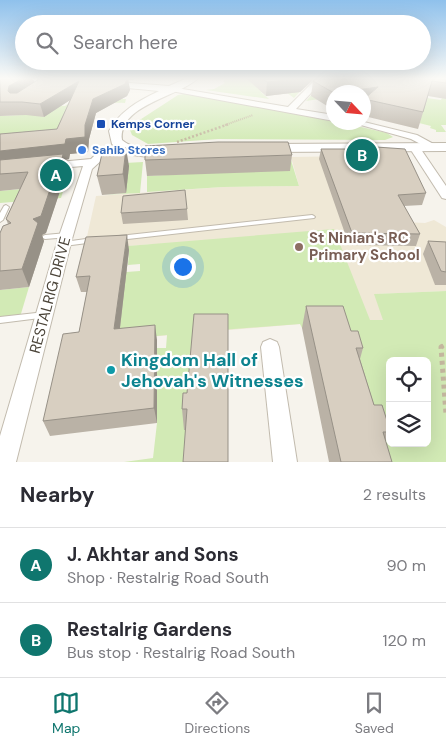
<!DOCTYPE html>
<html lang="en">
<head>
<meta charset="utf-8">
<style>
  :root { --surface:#fff; --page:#f2f2f3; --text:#2b2b33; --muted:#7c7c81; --line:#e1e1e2; --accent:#0f766e }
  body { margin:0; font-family:"DM Sans",sans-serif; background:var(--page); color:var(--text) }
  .controls { position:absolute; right:15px; bottom:15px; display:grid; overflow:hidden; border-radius:8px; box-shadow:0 5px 20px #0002 }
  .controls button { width:45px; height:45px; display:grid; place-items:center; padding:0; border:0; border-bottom:1px solid var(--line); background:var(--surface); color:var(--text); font:25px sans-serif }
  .compass { position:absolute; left:326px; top:85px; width:45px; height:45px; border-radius:50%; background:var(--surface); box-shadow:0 5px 20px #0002; rotate:116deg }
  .you { position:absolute; left:182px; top:266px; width:18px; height:18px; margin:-12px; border:4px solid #fff; border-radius:50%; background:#1a73e8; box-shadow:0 0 0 8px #1a73e833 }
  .badge { display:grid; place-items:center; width:32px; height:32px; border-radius:50%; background:var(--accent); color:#fff; font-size:16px; font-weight:700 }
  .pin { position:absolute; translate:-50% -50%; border:2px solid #fff; box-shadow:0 1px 5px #0006 }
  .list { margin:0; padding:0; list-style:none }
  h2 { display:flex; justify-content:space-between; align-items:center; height:65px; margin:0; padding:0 20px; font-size:21px }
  h2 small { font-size:16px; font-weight:400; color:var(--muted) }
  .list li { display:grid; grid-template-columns:32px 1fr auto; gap:15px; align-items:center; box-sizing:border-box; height:75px; padding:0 20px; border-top:1px solid var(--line) }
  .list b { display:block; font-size:19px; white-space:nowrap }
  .list p { margin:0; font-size:16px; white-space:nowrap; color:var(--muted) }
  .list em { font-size:16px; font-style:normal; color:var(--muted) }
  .icon { flex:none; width:28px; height:28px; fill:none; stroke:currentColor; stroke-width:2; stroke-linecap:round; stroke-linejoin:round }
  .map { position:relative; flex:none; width:446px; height:462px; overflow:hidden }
  .search { position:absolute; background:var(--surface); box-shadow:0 5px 20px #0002; left:15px; right:15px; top:15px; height:55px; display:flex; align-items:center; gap:12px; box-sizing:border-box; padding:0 18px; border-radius:28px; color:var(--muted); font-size:19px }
  .sheet { height:215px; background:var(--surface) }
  nav { display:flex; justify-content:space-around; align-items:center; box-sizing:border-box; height:70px; border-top:1px solid var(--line); background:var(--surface); font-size:14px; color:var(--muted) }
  nav a { display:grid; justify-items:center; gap:2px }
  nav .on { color:var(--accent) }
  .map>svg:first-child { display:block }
</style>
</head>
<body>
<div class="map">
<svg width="446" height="462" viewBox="0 0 446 462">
  <rect width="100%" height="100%" fill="#f6f3ec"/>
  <!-- education -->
  <polygon fill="#efe8d6" points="353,156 405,222 425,223 434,220 446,227 446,291 375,294 384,320 300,324 148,337 152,244 84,250 96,196 223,187 299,186 291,157"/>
  <!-- green -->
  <g fill="#d2eab5" fill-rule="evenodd">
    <polygon points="224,79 286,79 303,88 294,98 282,89 261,92 269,99 206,90 214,89 225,83 223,81 226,79"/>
    <polygon points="349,87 441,100 442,98 446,99 446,125 441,125 446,132 436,132 436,130 430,128 431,126 403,119 364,92 334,92 333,97 306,101 315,91"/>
    <path d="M130,89L115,99H126L125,103C116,102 111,104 102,103L91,109L99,111L68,127L0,144V116L23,115L44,104L65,106L74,100Z"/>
    <polygon points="184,94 333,120 334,122 344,123 387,133 393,137 385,140 218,139 148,144 132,135 130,130 135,123 178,95"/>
    <polygon points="290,157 299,186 223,187 147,192 147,176 186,174"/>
    <polygon points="143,162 140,193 102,195 126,193 107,164"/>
    <polygon points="65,185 61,198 0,203 0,191"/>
    <path d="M334,229L370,320H383L374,294L446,291V462H375L337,328H302L300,324L221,330L189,430L187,462H124L153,458L157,423V348H166L167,335L85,343L120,319L85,275L140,271V264L128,265L129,250L91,249ZM390,361H427V443H390Z"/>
    <polygon points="29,287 20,317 0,319 0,290"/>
  </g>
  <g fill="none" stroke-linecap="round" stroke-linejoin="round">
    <!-- service casing -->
    <g stroke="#c2bbae" stroke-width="2">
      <g id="service">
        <polygon points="6,205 9,207 3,220 0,222 0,213 4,206"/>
        <polygon points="312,215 314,216 315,217 314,218 119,240 115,238 119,236"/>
        <polygon points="67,233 70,235 69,237 45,239 41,237 45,235"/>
        <polygon points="93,238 97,240 95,242 64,246 60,244 64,242"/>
        <polygon points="45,312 48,313 49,315 48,317 0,323 0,317"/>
      </g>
    </g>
    <!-- minor casing -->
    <g stroke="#c2bbae" stroke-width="2">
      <g id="minor">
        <polygon points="316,79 324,79 296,109 334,115 334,121 171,91 167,89 171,87 288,107"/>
        <polygon points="350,122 364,122 417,135 439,147 438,149 430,149 411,139"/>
        <polygon points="119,144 123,145 123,149 104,158 92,169 72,239 16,462 0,462 0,436 58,239 83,166 48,169 42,166 48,163 91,159 96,154"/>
        <polygon points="414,144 418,145 446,186 446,199 442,198 409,147"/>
        <polygon points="270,339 277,342 279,347 297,462 273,462 261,347 263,342"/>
      </g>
    </g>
    <!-- tertiary casing -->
    <g stroke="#c2bbae" stroke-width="2">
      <g id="tertiary">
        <polygon points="9,79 63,79 66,81 61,84 13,82"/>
        <path d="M185,79H197C178,97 118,105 122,140C137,153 156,144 173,148L175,151L173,154C153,159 126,158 112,144L109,131C120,111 138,101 159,91L107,86L102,83L104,81L169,86Z"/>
        <polygon points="446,143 446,151 267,152 260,148 267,144"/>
      </g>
    </g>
    <!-- path-far3 -->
    <polyline stroke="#c4b79f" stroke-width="2" stroke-dasharray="1 1" stroke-linecap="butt" points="225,125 253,115"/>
    <!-- path-far2 -->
    <polyline stroke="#c4b79f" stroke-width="2.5" stroke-dasharray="2 2" stroke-linecap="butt" points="177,142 229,124"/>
    <!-- path-far1 -->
    <polyline stroke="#c4b79f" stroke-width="4" stroke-dasharray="3 3" stroke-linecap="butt" points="441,347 446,344"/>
    <!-- path -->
    <polyline stroke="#c4b79f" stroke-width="5" stroke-dasharray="4 4" stroke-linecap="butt" points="443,346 441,347 446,414"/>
    <!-- service -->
    <use href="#service" fill="#fff" fill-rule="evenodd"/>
    <!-- minor -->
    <use href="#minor" fill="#fff" fill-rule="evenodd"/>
    <!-- tertiary -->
    <use href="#tertiary" fill="#fff" fill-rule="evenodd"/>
  </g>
  <!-- wall -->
  <g fill="#bab2a6">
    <polygon points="0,79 33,79 34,82 39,79 134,79 133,80 128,80 130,90 127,96 96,113 89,139 88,152 70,154 69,159 65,160 67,169 65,185 62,185 46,233 42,235 44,241 29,287 0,290 0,233 8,224 6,219 20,189 0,191 0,134 57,129 70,100 44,117 26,115 0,116"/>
    <polygon points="247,79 314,79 300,92 266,96"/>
    <polygon points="315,79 446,79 446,99 428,96 418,129 364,116 364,92 334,92 334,109 332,109 311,96 313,81"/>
    <polygon points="376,147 426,193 422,205 404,206 420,234 416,246 349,245 319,159 321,149 376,149"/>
    <polygon points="292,155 290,171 147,176 145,160"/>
    <polygon points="129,166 126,193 102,195 97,176"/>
    <polygon points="187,209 188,220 123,224 121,213"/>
    <polygon points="428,241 446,242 446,285 435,285 423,254"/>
    <polygon points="129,250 120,328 157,340 157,423 50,436 43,421 79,332 87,292 81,292 76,277"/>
    <polygon points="306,306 351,331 363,348 360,359 374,405 390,430 390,433 385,441 392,462 329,462 302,328"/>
    <polygon points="183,393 228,462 185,430 184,430 182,409"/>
  </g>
  <!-- shaded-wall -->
  <g fill="#979187">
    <polygon points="22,79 33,79 35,85 13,98 8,91 9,86"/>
    <polygon points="128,79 130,90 127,96 96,113 89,139 88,152 70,154 69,159 65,160 67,169 65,185 60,169 0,167 0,151 66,139 85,125 93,99"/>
    <polygon points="296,79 314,79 300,92 266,96 267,82"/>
    <polygon points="79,81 81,93 44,117 40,104"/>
    <polygon points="378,87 364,99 364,101 364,92 340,92"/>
    <polygon points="334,97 334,109 332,109"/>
    <polygon points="126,148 129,166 126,193 123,174"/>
    <polygon points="57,169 62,185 46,233 42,235 44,241 29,287 22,269 33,219"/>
    <polygon points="127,235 129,250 118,344 114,329"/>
    <polygon points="155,325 157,340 157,423 154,408"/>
  </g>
  <!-- building -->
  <g fill="#d8cfc1" stroke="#979187">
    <polygon points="0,79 22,79 9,86 8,91 10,93 17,93 39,79 127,79 125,84 93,99 85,125 85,137 66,139 65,144 0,151 0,134 57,129 79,81 40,104 22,102 0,102"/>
    <polygon points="263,79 296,79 267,82"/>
    <polygon points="315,79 446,79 446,83 432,81 423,112 364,99 378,87 334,93 313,81"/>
    <polygon points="218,142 288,142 292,155 145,160 145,146"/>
    <polygon points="376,147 405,149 426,193 398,195 420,234 352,233 321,149 377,149"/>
    <polygon points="126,148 123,174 97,176 103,149"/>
    <polygon points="63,154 60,169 57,169 41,216 33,219 38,223 22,269 0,271 0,233 3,226 11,223 6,219 28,172 0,174 0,160"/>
    <polygon points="185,190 187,209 121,213 123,196"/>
    <polygon points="127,235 114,329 155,325 154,408 43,421 63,334 79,332 90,276 76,277 86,237"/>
    <polygon points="428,241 446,242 446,272 441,271"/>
    <polygon points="306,306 343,306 351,331 358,331 363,348 356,348 374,405 382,405 390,430 390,432 383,432 392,462 341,462"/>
    <polygon points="194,314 228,314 228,462 183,462 187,409 182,409 183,393 187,393"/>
  </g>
  <!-- sky -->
  <linearGradient id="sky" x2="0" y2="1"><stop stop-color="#8fc1ec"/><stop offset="0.55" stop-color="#fbfaf6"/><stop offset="1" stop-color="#fbfaf6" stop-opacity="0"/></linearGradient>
  <rect width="446" height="143" fill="url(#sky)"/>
  <!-- markers -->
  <rect fill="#1a4fb4" stroke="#fff" stroke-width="2" x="96" y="119" width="10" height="10" rx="2.5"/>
  <circle fill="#3f7fe0" stroke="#fff" stroke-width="2" cx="82" cy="150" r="5"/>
  <circle fill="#8d6e63" stroke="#fff" stroke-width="2" cx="299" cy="247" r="5"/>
  <circle fill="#0f9aa8" stroke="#fff" stroke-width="2" cx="111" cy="370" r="5"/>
  <g text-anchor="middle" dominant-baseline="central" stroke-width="4.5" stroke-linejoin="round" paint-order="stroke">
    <!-- far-transit labels -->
    <g font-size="12" font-weight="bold" fill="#164399" stroke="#fff" text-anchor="start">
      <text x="111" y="124">Kemps Corner</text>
    </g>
    <!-- far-shop labels -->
    <g font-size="12" font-weight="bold" fill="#366cbe" stroke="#fff" text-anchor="start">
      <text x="92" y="150">Sahib Stores</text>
    </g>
    <!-- education labels -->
    <g font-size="15" font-weight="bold" fill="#785e54" stroke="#fff" text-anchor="start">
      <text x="309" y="238">St Ninian's RC<tspan x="309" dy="17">Primary School</tspan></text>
    </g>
    <!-- street labels -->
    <g font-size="15" fill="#4b4439" stroke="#fff">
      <text transform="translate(50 295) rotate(-75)">RESTALRIG DRIVE</text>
    </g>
    <!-- near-culture labels -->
    <g font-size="18" font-weight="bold" fill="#0d838f" stroke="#fff" text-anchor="start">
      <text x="121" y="360">Kingdom Hall of<tspan x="121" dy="21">Jehovah's Witnesses</tspan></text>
    </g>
  </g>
</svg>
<div class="controls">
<button><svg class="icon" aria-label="locate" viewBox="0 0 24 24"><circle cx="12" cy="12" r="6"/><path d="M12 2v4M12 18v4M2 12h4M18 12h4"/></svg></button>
<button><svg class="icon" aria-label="layers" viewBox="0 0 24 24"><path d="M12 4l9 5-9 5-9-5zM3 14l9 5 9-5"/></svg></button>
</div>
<svg class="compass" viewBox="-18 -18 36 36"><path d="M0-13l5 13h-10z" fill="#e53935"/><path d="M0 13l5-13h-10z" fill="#7c7c81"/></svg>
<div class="you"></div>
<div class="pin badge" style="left:56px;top:175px">A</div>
<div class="pin badge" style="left:362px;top:155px">B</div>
<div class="search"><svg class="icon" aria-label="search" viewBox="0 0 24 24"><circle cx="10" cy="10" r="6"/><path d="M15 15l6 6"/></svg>Search here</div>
</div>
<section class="sheet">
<h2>Nearby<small>2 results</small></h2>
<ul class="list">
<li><span class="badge">A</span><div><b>J. Akhtar and Sons</b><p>Shop · Restalrig Road South</p></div><em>90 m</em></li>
<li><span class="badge">B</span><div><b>Restalrig Gardens</b><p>Bus stop · Restalrig Road South</p></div><em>120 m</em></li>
</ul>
</section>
<nav>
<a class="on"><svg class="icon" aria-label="map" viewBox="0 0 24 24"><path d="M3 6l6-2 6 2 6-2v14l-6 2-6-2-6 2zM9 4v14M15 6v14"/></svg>Map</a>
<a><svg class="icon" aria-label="directions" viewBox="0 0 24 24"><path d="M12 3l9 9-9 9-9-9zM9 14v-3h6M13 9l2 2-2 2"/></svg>Directions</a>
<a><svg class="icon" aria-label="saved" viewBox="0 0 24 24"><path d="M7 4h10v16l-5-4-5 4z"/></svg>Saved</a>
</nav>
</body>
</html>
